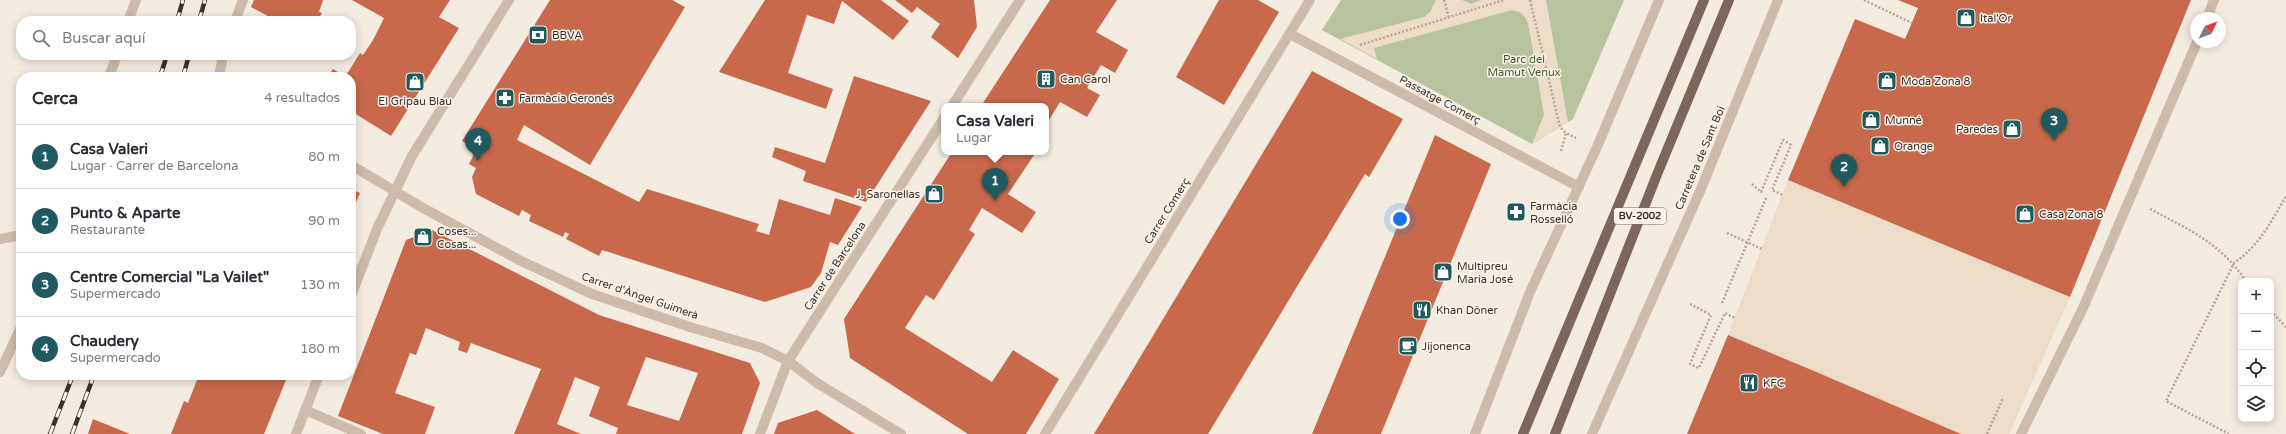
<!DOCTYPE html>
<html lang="es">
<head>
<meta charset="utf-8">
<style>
  :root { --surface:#fff; --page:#f7f7f7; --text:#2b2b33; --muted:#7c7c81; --line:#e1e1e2; --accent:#1f5a5e }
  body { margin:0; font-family:"Varela Round",sans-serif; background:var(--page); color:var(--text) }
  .controls { position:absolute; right:12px; bottom:12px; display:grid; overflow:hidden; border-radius:8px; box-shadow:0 2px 10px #0003 }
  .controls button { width:36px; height:36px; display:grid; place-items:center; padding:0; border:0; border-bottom:1px solid var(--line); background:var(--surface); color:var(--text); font:20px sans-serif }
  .compass { position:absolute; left:2190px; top:12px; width:36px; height:36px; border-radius:50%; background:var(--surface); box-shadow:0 2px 10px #0003; rotate:47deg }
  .you { position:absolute; left:1400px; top:219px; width:14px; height:14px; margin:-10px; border:3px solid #fff; border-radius:50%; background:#1a73e8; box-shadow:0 0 0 6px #1a73e833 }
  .badge { display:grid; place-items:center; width:26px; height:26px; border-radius:50%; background:var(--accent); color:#fff; font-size:13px; font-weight:700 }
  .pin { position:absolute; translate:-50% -33px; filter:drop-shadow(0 1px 2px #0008) }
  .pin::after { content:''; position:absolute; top:21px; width:14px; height:12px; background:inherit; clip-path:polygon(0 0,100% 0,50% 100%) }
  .popup { position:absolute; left:941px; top:103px; width:108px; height:52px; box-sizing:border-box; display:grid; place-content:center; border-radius:8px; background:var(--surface); filter:drop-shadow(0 1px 3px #0005); font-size:13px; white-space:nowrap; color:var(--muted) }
  .popup b { font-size:15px; color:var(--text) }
  .popup::after { content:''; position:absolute; left:50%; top:100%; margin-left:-8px; border:8px solid transparent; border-top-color:var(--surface) }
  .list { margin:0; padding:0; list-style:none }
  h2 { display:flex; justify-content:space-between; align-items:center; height:52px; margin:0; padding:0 16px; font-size:17px }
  h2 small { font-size:13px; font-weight:400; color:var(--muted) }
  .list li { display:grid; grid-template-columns:26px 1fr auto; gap:12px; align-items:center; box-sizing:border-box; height:64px; padding:0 16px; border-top:1px solid var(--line) }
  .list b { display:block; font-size:15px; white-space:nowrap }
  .list p { margin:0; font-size:13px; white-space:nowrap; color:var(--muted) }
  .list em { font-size:13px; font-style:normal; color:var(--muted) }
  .icon { flex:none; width:22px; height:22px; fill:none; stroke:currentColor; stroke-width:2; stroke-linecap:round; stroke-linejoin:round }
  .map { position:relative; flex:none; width:2286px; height:434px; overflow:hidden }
  .search { position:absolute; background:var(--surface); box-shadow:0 2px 10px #0003; left:16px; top:16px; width:340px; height:44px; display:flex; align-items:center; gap:10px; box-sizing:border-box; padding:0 14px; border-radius:16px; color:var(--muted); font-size:15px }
  .panel { position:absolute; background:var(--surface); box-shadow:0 2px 10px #0003; left:16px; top:72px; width:340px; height:308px; border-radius:16px }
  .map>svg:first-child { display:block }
</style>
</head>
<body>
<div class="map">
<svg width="2286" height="434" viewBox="0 0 2286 434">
  <rect width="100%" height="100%" fill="#f4ebe1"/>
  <!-- green -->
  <polygon fill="#b8c4a0" points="1341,0 1624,0 1573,119 1532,144 1322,30"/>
  <!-- plaza -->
  <g fill="#ecdcc8">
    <polygon points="1436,0 1462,0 1471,4 1481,0 1546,0 1568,122 1532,144 1544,115 1529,28 1526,18 1521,13 1512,10 1374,48 1377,59 1340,39 1424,17 1430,12"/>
    <polygon points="1788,180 2070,297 2009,434 1961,434 1728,335"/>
  </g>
  <!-- building -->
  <g fill="#c8694b" fill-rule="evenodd">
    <polygon points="254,0 323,0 319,12 322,13 317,21 277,21 251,7"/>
    <polygon points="352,0 450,0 439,17 459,28 391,136 351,111 351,77 328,77 333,69 345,77 360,53 363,55 373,40 384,18"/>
    <polygon points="550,0 672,0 685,7 590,165 524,125 517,140 639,202 647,189 759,224 756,231 769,235 779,199 830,215 835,198 862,207 838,245 830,242 821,273 811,287 765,302 602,250 599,256 566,239 569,234 565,232 563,237 529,221 531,215 522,210 519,216 476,194 472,177 476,168 469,164 473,156 471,146 462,141"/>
    <polygon points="765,0 881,0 909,21 893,40 842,1 834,24 807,15 788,73 833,89 826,109 719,72"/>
    <polygon points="895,0 974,0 977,27 958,58 931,37 940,24 917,7 912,13"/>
    <polygon points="1050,0 1117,0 1096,32 1128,50 1115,73 1101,65 1087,88 1100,95 1087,117 1060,102 1046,125 1046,106 981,106"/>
    <polygon points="1219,0 1258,0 1279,12 1224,105 1176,77"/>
    <polygon points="1898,0 2191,0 2070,297 1788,180 1855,19 1905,39 1918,8"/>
    <polygon points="1312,71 1403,119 1369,177 1365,174 1208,434 1094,434"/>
    <polygon points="854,76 931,101 866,202 803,181 806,171 772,157 775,147 825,163"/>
    <polygon points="1435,135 1491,164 1381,434 1312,434"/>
    <polygon points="952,152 1036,152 1008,194 1036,212 1022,233 982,208 969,230 975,234 934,300 926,295 905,328 992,382 1013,350 1059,379 1026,434 968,434 850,358 844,319"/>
    <polygon points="351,189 360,193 351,214"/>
    <path d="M432,230L599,315L750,363L760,383L742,434H616L618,428L589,416L600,387L575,377L557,424L581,434H514L541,369L471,343L467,353L458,350L460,342L426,328L416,355L410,353L395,393L435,407L425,434H383L338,416L406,240ZM646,357L698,373L679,421L627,405Z"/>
    <polygon points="1728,335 1814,371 1961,434 1687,434"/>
    <polygon points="199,375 288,375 264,434 171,434 184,401 188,403"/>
    <polygon points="817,410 855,434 774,434 778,423"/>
    <polygon points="93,419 130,434 88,434"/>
  </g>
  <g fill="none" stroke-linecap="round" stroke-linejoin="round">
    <!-- path -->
    <g stroke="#b9a596" stroke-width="2.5" stroke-dasharray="2 2" stroke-linecap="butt">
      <polyline points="1444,0 1449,18"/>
      <polyline points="1530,0 1560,127 1566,133"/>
      <polyline points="1864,0 1912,23"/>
      <polyline points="1360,45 1504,0"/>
      <polyline points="1561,151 1566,133 1576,138"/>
      <polyline points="1752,184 1761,192 1783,140 1791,145 1772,190 1783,195"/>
      <path d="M2150,209C2190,230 2220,243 2246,281"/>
      <polyline points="1727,233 1762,249"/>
      <polyline points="1722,303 1767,196"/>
      <polyline points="1690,304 1711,315 1690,364 1699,368 1725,313 1735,318"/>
      <polyline points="2271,311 2286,327"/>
      <polyline points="1987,434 2003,398"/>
      <path d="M2229,434L2166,401L2234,263C2259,246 2271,222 2286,196"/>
    </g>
    <!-- service -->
    <g stroke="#cdbbac" stroke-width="10">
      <polyline points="2207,18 2214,0"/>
      <polyline points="2021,434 2083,308 2197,42"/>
    </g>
    <!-- pedestrian -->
    <g stroke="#cdbbac" stroke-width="10">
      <polyline points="305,410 361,434"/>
      <polyline points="760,434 788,361"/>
    </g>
    <!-- minor -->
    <g stroke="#cdbbac" stroke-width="10">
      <polyline points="128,21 136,0"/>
      <polyline points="235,21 243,0"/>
      <polyline points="1290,34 1579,187"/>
      <polyline points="109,77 117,55"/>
      <polyline points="219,77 223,55"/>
      <polyline points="351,165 423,208 521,261 592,294 690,327 762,348 788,361"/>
      <polyline points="0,239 21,235"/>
      <polyline points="0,372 21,327"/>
      <polyline points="1045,434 1310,0"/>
      <polyline points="1475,434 1530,292 1597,147 1659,0"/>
      <polyline points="1592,434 1701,189 1778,0"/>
    </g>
    <!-- tertiary -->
    <g stroke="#cdbbac" stroke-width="10">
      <polyline points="952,106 1020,0"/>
      <polyline points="351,296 377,229 412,156 509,0"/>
      <polyline points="296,434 319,375"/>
      <polyline points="901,434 817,383 788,361 944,118"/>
    </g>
    <!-- primary -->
    <g stroke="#7d675c" stroke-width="10">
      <polyline points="1523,434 1704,0"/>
      <polyline points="1555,434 1658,172 1729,0"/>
    </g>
    <!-- rail casing -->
    <g stroke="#3b302b" stroke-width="4.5">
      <g id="rail">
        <polyline points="177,21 183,0"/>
        <polyline points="199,21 205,0"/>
        <polyline points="160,77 167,55"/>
        <polyline points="183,77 189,55"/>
        <polyline points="50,434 73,375"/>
        <polyline points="72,434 94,375"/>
      </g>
    </g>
    <!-- rail -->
    <use href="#rail" stroke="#fbf5ee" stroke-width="3" stroke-dasharray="9" stroke-linecap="butt"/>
  </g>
  <!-- icons -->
  <defs>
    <g id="shop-square" transform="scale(1)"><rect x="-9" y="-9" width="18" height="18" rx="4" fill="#1f5a5e" stroke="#fbf5ee"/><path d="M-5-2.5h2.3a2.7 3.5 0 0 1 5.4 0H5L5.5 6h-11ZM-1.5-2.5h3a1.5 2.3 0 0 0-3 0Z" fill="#fff"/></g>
    <g id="bank-square" transform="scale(1)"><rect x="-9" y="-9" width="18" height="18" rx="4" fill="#1f5a5e" stroke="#fbf5ee"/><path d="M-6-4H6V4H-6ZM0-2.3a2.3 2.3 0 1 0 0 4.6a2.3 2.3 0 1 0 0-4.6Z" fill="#fff"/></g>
    <g id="building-square" transform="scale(1)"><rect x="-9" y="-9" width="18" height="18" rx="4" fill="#1f5a5e" stroke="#fbf5ee"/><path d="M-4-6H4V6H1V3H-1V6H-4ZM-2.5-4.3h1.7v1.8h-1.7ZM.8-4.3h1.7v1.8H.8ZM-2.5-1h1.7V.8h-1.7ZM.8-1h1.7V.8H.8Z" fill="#fff"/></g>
    <g id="pharmacy-square" transform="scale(1)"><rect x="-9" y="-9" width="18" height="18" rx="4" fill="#1f5a5e" stroke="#fbf5ee"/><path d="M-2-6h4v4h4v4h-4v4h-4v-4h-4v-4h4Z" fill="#fff"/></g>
    <g id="restaurant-square" transform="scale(1)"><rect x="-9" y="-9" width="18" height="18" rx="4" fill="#1f5a5e" stroke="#fbf5ee"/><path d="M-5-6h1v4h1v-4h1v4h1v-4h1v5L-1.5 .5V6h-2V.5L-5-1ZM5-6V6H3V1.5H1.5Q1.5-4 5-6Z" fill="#fff"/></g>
    <g id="cafe-square" transform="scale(1)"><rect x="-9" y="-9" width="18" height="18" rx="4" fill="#1f5a5e" stroke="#fbf5ee"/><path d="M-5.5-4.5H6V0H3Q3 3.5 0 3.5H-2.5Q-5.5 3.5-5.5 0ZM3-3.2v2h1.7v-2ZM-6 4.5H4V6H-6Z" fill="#fff"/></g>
  </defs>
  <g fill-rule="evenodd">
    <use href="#shop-square" x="1966" y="18"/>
    <use href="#bank-square" x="538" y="35"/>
    <use href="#building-square" x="1046" y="79"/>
    <use href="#shop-square" x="1887" y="81"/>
    <use href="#shop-square" x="415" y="82"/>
    <use href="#pharmacy-square" x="505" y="98"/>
    <use href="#shop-square" x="1871" y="120"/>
    <use href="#shop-square" x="2012" y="129"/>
    <use href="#shop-square" x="1880" y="146"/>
    <use href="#shop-square" x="934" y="194"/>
    <use href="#pharmacy-square" x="1516" y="212"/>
    <use href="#shop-square" x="2025" y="214"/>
    <use href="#shop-square" x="423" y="237"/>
    <use href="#shop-square" x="1443" y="272"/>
    <use href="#restaurant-square" x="1422" y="310"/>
    <use href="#cafe-square" x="1408" y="346"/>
    <use href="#restaurant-square" x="1749" y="383"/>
  </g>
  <g text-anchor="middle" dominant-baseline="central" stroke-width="3" stroke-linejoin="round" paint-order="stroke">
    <!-- shield labels -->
    <rect fill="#fbf5ee" stroke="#756b66" stroke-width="1" x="1614" y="208" width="52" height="16" rx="3"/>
    <g font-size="10" font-weight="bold" fill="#3b302b">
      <text x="1640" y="216">BV-2002</text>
    </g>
    <!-- poi labels -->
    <g font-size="11" fill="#3b302b" stroke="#fbf5ee" text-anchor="start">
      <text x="1980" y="18">Ital'Or</text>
      <text x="552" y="35">BBVA</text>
      <text x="1060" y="79">Can Carol</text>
      <text x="1901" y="81">Moda Zona 8</text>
      <text x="519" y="98">Farmàcia Geronés</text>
      <text x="415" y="101" text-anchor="middle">El Gripau Blau</text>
      <text x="1885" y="120">Munné</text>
      <text x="1998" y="129" text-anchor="end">Paredes</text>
      <text x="1894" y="146">Orange</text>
      <text x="920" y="194" text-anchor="end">J. Saronellas</text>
      <text x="1530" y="206">Farmàcia<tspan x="1530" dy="13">Rosselló</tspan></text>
      <text x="2039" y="214">Casa Zona 8</text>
      <text x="437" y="231">Coses...<tspan x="437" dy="13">Cosas...</tspan></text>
      <text x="1457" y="266">Multipreu<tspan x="1457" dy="13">Maria José</tspan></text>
      <text x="1436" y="310">Khan Döner</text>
      <text x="1422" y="346">Jijonenca</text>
      <text x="1763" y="383">KFC</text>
    </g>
    <!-- park labels -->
    <g font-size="11" fill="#4a5a2e" stroke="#fbf5ee">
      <text x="1524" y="59">Parc del<tspan x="1524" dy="13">Mamut Venux</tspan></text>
    </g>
    <!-- street labels -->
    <g font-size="11" fill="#3b302b" stroke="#fbf5ee">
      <text transform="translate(1440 100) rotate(28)">Passatge Comerç</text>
      <text transform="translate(1700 158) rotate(-67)">Carretera de Sant Boi</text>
      <text transform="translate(1167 211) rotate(-58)">Carrer Comerç</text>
      <text transform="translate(835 266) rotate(-57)">Carrer de Barcelona</text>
      <text transform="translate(640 296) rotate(19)">Carrer d'Àngel Guimerà</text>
    </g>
  </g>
</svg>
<div class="controls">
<button>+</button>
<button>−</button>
<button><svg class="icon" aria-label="locate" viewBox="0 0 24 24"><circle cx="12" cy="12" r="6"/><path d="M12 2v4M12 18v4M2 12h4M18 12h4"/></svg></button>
<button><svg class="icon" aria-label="layers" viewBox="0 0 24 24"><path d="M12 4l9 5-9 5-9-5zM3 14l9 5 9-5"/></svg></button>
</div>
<svg class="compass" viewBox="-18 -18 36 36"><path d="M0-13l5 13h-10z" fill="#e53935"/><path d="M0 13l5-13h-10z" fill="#7c7c81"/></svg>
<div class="you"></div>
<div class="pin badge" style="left:995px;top:201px">1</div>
<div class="popup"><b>Casa Valeri</b>Lugar</div>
<div class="pin badge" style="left:1844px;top:187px">2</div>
<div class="pin badge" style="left:2054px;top:141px">3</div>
<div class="pin badge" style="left:478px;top:161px">4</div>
<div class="search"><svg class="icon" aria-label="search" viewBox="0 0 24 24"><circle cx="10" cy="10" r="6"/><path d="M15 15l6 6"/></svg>Buscar aquí</div>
<section class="panel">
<h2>Cerca<small>4 resultados</small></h2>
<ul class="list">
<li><span class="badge">1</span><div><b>Casa Valeri</b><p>Lugar · Carrer de Barcelona</p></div><em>80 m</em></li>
<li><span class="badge">2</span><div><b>Punto &amp; Aparte</b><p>Restaurante</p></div><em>90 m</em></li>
<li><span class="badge">3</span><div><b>Centre Comercial &quot;La Vailet&quot;</b><p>Supermercado</p></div><em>130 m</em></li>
<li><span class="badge">4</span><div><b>Chaudery</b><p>Supermercado</p></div><em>180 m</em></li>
</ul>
</section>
</div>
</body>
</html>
